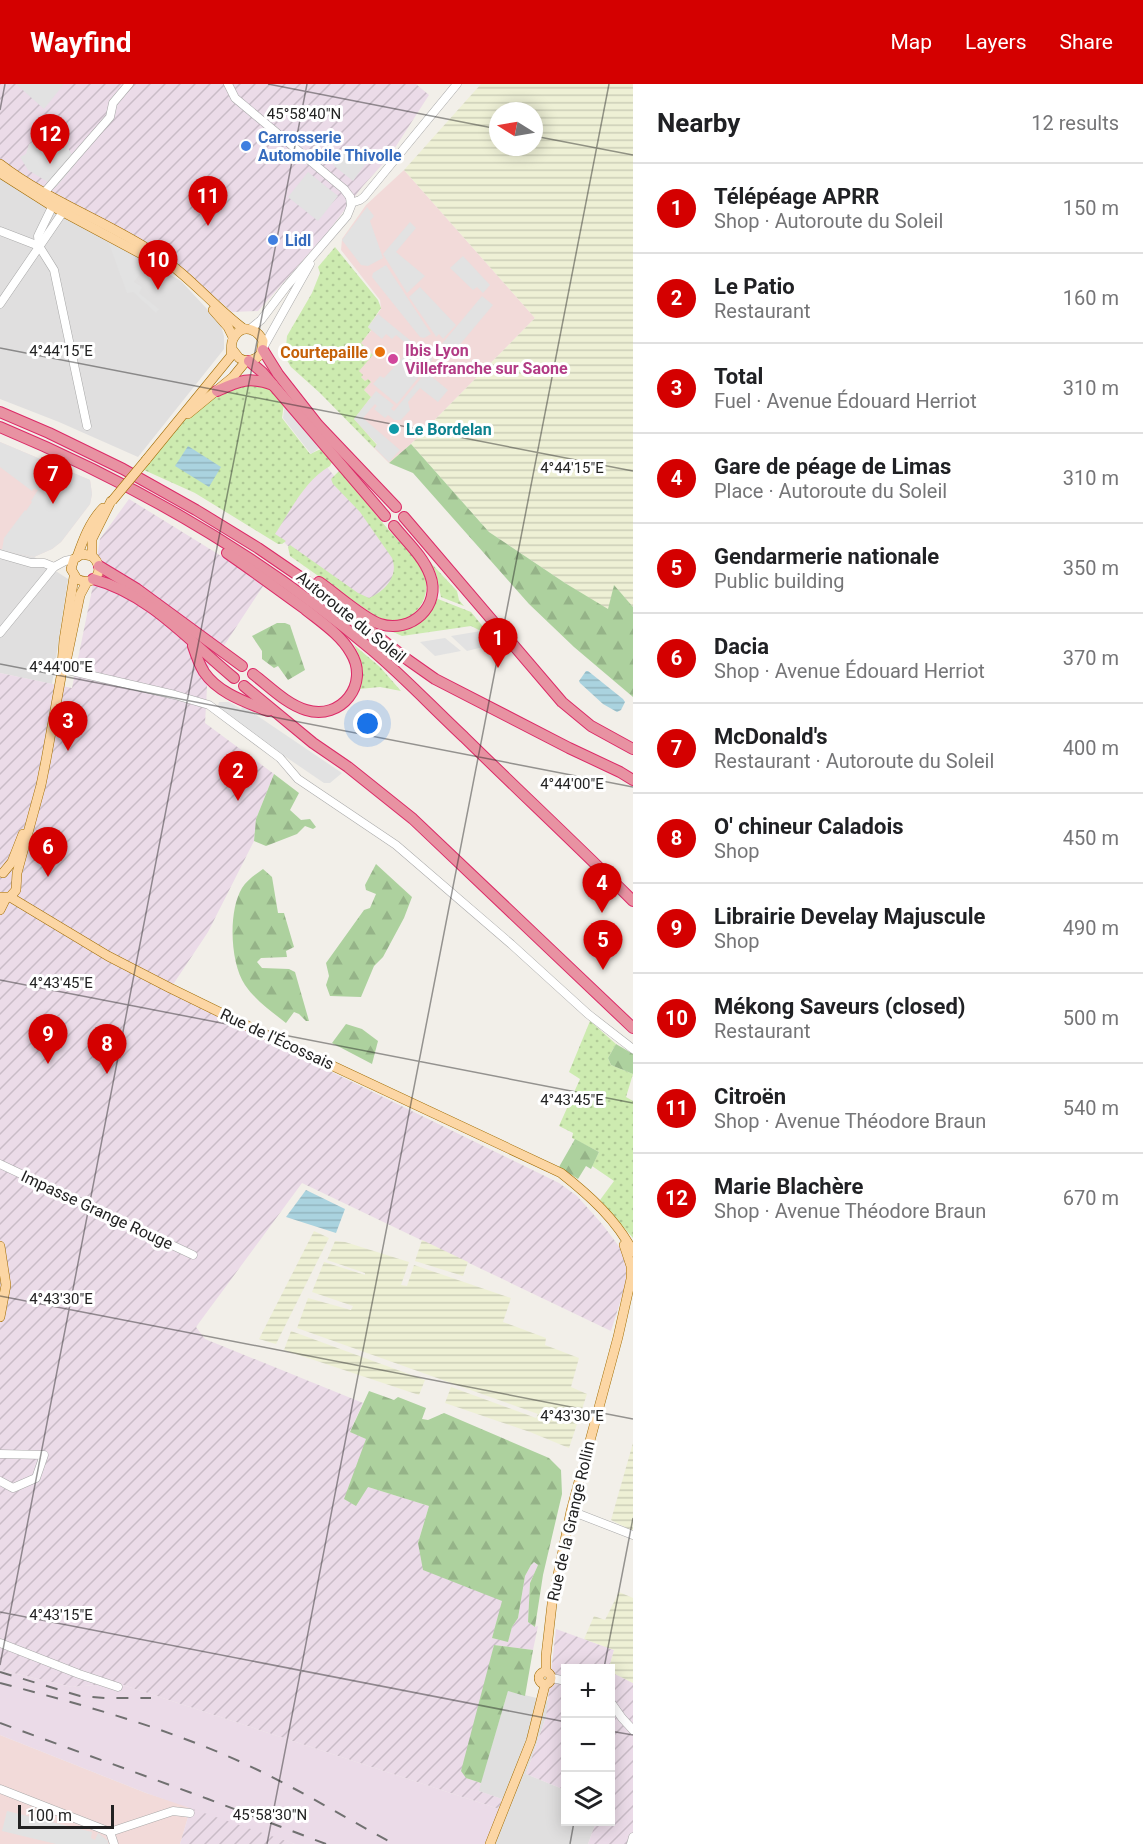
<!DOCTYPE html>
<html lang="en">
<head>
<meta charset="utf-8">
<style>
  :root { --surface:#fff; --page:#f2f2f2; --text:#202124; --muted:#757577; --line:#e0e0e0; --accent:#d40000 }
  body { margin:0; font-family:Roboto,sans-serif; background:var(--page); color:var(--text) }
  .controls { position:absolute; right:18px; bottom:18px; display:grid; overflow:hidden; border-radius:0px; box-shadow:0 3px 15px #0003 }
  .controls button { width:54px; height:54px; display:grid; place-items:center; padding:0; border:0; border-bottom:2px solid var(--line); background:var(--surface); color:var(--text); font:30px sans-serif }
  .compass { position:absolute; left:489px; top:18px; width:54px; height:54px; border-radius:50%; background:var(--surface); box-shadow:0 3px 15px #0003; rotate:281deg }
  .scale { position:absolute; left:18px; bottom:15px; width:96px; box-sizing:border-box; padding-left:6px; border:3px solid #222; border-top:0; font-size:16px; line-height:21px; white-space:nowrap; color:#222; -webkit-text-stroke:4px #fff; paint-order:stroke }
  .you { position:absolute; left:368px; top:640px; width:21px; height:21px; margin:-15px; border:4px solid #fff; border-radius:50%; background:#1a73e8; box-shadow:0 0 0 9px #1a73e833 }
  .badge { display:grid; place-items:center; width:39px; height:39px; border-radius:50%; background:var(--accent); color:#fff; font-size:20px; font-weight:700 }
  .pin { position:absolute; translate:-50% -50px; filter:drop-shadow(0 2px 3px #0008) }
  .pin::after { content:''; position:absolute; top:32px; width:21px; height:18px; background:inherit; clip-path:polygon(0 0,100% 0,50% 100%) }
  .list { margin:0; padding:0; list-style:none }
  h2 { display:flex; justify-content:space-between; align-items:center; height:78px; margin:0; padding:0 24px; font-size:26px }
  h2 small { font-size:20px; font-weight:400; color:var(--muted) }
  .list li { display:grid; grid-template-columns:39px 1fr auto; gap:18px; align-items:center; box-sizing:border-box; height:90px; padding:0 24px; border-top:2px solid var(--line) }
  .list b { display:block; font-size:22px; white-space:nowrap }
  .list p { margin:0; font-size:20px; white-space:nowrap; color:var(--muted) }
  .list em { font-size:20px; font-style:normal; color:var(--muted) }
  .icon { flex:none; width:33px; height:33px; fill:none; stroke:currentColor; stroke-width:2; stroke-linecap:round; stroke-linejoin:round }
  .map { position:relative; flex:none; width:633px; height:1760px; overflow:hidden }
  header { display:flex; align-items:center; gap:36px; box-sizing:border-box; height:84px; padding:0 30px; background:var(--accent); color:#fff }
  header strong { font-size:28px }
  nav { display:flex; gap:33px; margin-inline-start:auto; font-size:21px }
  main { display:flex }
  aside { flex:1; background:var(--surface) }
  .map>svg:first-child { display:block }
</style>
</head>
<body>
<header>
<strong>Wayfind</strong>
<nav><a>Map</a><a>Layers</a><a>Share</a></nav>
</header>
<main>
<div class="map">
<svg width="633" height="1760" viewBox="0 0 633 1760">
  <defs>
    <pattern id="industrial-furrows" width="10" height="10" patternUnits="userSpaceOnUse" patternTransform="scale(1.5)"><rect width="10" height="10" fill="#ebdbe8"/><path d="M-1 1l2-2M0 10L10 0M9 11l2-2" fill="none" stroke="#c9bcc7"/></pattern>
    <pattern id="farmland-rules" width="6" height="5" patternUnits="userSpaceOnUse" patternTransform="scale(1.5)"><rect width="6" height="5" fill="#eef0d5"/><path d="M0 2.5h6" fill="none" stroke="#ccceb7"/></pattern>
    <pattern id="grass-dots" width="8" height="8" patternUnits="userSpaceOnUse" patternTransform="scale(1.5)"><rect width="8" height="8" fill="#cdebb0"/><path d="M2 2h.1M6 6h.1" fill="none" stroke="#b0c997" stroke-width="1.8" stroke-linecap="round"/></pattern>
    <pattern id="forest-firs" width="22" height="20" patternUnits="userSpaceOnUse" patternTransform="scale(1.5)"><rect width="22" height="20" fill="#add19e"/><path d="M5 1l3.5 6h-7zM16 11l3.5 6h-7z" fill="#95b388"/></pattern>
    <pattern id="water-rules" width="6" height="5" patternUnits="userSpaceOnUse" patternTransform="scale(1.5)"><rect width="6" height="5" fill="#aad3df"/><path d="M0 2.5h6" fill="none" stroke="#92b5bf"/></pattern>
  </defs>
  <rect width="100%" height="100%" fill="#f2efe9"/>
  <!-- residential -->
  <g fill="#e0dfdf">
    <polygon points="0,91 40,118 181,197 220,239 224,252 224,265 138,373 59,338 0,315"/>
    <polygon points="0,465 34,473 68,495 52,600 0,589"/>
    <polygon points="508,1607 549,1617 546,1633 526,1690 565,1706 566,1738 596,1738 588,1760 494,1760 511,1718 478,1707"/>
  </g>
  <!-- commercial -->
  <g fill="#f2dad9">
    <polygon points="404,86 535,234 411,360 389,379 374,364 377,360 353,335 371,313 364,306 365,297 361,293 359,287 360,259 371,247 368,243 381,225 380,216 341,166 342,155 366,121"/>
    <polygon points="0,358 90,396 92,410 90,420 61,458 52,465 34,473 0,465"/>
    <polygon points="0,1651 146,1709 191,1723 180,1760 0,1760"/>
  </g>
  <!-- industrial -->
  <g fill="url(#industrial-furrows)">
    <polygon points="0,0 416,0 429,11 389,73 362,103 327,149 258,227 232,228 189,191 34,102 0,77"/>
    <polygon points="319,381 327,383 374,442 397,476 389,509 368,518 292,466 284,458 268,449"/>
    <polygon points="129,415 265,499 208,586 205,639 274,690 256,735 254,757 208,848 168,908 559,1099 577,1112 602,1140 621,1165 626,1180 627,1196 611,1247 302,1099 196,1243 205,1255 363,1319 350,1347 366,1355 368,1403 429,1422 418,1459 503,1517 492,1554 508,1557 512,1543 518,1534 525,1492 531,1481 534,1478 538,1481 530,1499 528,1538 535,1543 538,1542 533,1566 494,1561 466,1694 481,1699 479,1707 502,1715 499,1725 117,1599 72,1603 0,1586 0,589 72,604 92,506 100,455"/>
    <polygon points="556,1545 614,1566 609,1584 566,1584 565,1706 526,1690 546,1633"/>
    <polygon points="611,1588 633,1599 633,1760 588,1760 596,1738 610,1738"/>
    <polygon points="191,1723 227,1735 295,1760 180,1760"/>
  </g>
  <!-- railway -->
  <polygon fill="#ebdbe8" points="0,1586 72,1603 117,1599 499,1725 485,1760 295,1760 146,1709 0,1651"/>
  <!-- farmland -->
  <g fill="url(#farmland-rules)" fill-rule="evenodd">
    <path d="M481,0H633V523L614,502L608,526L565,499L489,448L411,360L535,234L404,86ZM498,27H534V63H498Z"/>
    <polygon points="314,1147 329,1154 276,1260 259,1255"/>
    <polygon points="422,1156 468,1178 463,1192 415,1177"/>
    <polygon points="335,1157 345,1158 409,1178 401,1201 407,1202 414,1181 511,1214 503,1238 546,1254 545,1261 579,1274 571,1303 587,1310 569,1364 530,1348 445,1319 451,1303 536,1334 538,1330 297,1244 308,1214 351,1226 353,1222 312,1208 324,1178 365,1191 365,1189 327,1176"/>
    <polygon points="291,1247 425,1296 419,1311 284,1266"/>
    <polygon points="633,1359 633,1447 611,1436"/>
    <polygon points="619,1508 633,1514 633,1599 611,1588 610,1584 609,1584 614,1566 584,1555 594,1532 605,1536"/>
  </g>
  <!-- grass -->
  <g fill="url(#grass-dots)">
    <polygon points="335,163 378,216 381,224 368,243 371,246 361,259 373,271 359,287 363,291 361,293 365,297 368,295 371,298 364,306 371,313 354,335 377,361 374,364 320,309 291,283 285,273 287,252 312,209 320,189 318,183"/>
    <path d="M256,299L270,305L284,319L282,334L310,370L323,364L332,378L330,382C305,396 291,426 275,450L286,457L282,460H278L195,409L144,386L185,336L201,322L228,304Z"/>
    <path d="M340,386C356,405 371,425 387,444C400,460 421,476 426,496C428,509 423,521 414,529C402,540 388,538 375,532L290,472L288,463L290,461L358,509L369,514C385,507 399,492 392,474L360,428L333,400L331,395Z"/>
    <polygon points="429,477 457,507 459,516 464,522 441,513 436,489"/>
    <path d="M438,515L471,528L494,556V559L481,547L471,542L402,552L391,547C418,544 423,539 435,516Z"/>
    <path d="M354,561L380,583L401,607L380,603L359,605C366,589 362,576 354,561Z"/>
    <polygon points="590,937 616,960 608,974 611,981 633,990 626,1013 633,1017 633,1154 600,1116 614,1097 592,1082 599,1068 572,1054 573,1049 559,1042 580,995 569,988"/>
  </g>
  <!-- forest -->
  <g fill="url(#forest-firs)">
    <polygon points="411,360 489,448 565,499 608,525 614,501 633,523 633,613 574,563 529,520 413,389 389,379"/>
    <polygon points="277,539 285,539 290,541 305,586 288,596 278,582 274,584 262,575 262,567 252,552"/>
    <polygon points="274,690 299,709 290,726 301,736 310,735 316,743 313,745 305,742 297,750 266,762 254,757 256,735"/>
    <polygon points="376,780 412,813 404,834 383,873 374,882 361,913 330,912 326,901 329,892 326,879 364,826 370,824 376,810 366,806 365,801"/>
    <path d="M263,785L272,793L278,829H284L294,863L286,867L287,873L261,874L257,878L262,884L289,885L295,888L309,937H306L299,930L294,928L286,939C271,927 256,917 245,901C230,879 228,827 242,804C247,796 256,790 263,785Z"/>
    <polygon points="346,940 362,945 378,957 372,980 332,959"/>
    <polygon points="616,960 633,970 633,990 611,981 608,974"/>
    <polygon points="575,1055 599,1068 591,1085 586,1082 578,1095 559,1083"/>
    <polygon points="369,1307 394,1316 398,1313 426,1324 422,1335 428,1336 444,1329 549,1374 561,1386 562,1410 543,1491 535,1543 528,1538 530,1499 538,1481 534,1478 531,1481 525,1492 518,1534 512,1543 508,1558 492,1554 502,1517 423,1486 418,1459 429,1422 368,1403 356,1422 344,1415 366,1355 350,1348"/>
    <polygon points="494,1561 533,1566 525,1612 508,1607 481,1699 466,1694 461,1687"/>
  </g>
  <!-- parking -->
  <g fill="#e2e2e2">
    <polygon points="16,0 64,0 44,25"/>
    <polygon points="58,45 76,79 56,103 28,86 20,73 26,70 29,60"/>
    <polygon points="346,64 366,79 353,97 333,81"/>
    <polygon points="308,88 338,112 318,137 288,113"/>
    <polygon points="367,123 374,132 370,137 383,174 368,182 361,181 342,156"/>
    <polygon points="410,138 416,144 396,168 425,192 407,209 383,170"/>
    <polygon points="108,157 156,186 150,194 142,187 134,198 142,203 139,209 159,225 156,229 133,208 127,209"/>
    <polygon points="463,172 490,201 483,209 477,203 473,206 450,184"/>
    <polygon points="386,181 431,250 424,254 420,253 372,193 373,189"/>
    <polygon points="420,203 456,241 443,255 439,250 436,253 435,251 409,213"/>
    <polygon points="482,212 493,221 452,270 441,261"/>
    <polygon points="378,230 433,275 397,320 373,300 380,292 384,294 403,273 409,262 396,251 392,255 386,250 382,255 368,243"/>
    <polygon points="431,282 435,286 431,292 448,306 438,318 420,304 408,318 410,326 401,336 394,336 388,331 385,334 374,325 377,322 375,320 363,334 400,366 389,378 375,364 377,360 354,335 376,307 394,321 391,325 394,327"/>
    <polygon points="285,320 322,362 311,370 283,334"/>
    <polygon points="0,358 90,396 92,410 90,420 61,458 52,465 34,473 2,466 4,454 25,426 26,427 32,418 31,417 38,406 34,404 32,407 0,383"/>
    <polygon points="481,547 495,560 467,567 451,552"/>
    <polygon points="445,554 461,567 435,572 420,558"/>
    <polygon points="219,618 229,618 241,625 243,622 342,689 330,699 324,699 217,626"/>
    <polygon points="7,1727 92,1748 91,1754 95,1756 98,1749 108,1757 108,1760 56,1760 2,1747"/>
  </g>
  <!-- water -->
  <g fill="url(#water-rules)">
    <polygon points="188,362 221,383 209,403 175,382"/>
    <polygon points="586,587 588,587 623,615 625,618 621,626 617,628 603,620 580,599 579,597"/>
    <polygon points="306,1106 345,1125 336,1149 286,1133"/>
  </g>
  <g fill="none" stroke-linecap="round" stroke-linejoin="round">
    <!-- minor casing -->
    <g stroke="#a9a9a9" stroke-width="9">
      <g id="minor">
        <polyline points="228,0 235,14 344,105 350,113"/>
        <polyline points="44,109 110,33 113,19 129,0"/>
        <polyline points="351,119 360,116 364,113 457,0"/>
        <polyline points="0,147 39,162"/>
        <polyline points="39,162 54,186 87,342"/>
        <polyline points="39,162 38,152 55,117"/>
        <polyline points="0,220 65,125"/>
        <polyline points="250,245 261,236 286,203 347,132 351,122 350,113"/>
        <polyline points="264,262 310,180"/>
        <polyline points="0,470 31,479 44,479 54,483"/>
        <polyline points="0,549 54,483 65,477 74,475"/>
        <polyline points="63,585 175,611 209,621 280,674 298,695 396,761 511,860 588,930 633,965"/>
        <polyline points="0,1080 193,1171"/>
        <polyline points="0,1370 44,1371 36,1394 13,1404 0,1397"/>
        <polyline points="571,1427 633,1451"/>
        <polyline points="0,1559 79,1590 118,1603"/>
        <polyline points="552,1594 566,1597"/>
        <polyline points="610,1617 622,1634 633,1646"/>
        <polyline points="0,1705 110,1748 114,1760"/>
        <polyline points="110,1748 173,1727 190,1729"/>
        <polyline points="631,1760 633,1753"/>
      </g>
    </g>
    <!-- major casing -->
    <g stroke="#a06b00" stroke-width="10">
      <g id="major">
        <path d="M0,80C48,117 106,137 156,170C189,191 213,222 244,245"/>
        <polyline points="0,89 52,122 162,181"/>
        <polyline points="213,226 228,243 233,253"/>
        <polyline points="188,330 233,293 246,277"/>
        <path d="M146,376L231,272C232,265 230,257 235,252C243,239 258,246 263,257L261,270C254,277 247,279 239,274L232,265"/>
        <path d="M92,472L82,470L74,475L71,485L77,495C95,504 107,485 92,472V455L111,417"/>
        <path d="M77,473C83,456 90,437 103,424"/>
        <polyline points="67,573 80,511 87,498"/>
        <polyline points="3,789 12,778 23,750"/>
        <polyline points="0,813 10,813 16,806 17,789 41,701 46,676 61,593 64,556 74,493"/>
        <path d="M10,813L108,872L170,904L256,946L561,1089C589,1111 617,1136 633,1168"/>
        <polyline points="0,826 6,814"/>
        <polyline points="0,1162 6,1201 0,1233"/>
        <circle cx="545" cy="1594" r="6"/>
        <polyline points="546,1588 546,1572 552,1520 571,1427 618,1253 631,1195 631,1182 624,1161"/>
        <polyline points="490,1760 531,1657 545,1601"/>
      </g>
    </g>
    <!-- highway casing -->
    <g stroke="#dc2a67" stroke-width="12">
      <g id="highway">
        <polyline points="263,266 278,290 318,341 396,423"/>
        <polyline points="249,277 262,288 385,432"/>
        <path d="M217,307C239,297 249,292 273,301"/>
        <polyline points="0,328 49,349 123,385 196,426 258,464 312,501 408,576 435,595 569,664 620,688 633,696"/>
        <path d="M0,343C134,399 261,472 372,566C404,593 433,624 464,653C520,708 578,762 633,817"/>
        <polyline points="404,433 562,618 591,642 633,665"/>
        <path d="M227,469C253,487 279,506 305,525C321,538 341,551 351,569C370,600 341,637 306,626C286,620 269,602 253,590"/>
        <polyline points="99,482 137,505 242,582"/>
        <path d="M93,495C150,510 190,558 234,594"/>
        <path d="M319,498C334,508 364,535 380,540C411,550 442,522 430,491C423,472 406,457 394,442"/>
        <path d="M193,562C196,571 199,580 204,588C218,609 246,618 268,627"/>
        <polyline points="244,602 313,659 348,683 413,735 633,944"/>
      </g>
    </g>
    <!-- minor -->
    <use href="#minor" stroke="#fff" stroke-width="8"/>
    <!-- major -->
    <use href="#major" stroke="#fcd6a4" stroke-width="9"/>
    <!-- highway -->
    <use href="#highway" stroke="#e892a2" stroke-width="10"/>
    <!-- rail -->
    <g stroke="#707070" stroke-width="2" stroke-dasharray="12 12" stroke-linecap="butt">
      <polyline points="0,1588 80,1612 105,1614 151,1614"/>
      <path d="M0,1599C76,1619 153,1640 225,1671C284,1696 338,1730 394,1760"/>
      <polyline points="0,1639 208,1715 326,1760"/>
    </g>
    <!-- major-bridge casing -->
    <g stroke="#a06b00" stroke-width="10" stroke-linecap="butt">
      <polyline id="major-bridge" points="112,417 146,376"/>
    </g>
    <!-- major-bridge -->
    <use href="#major-bridge" stroke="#fcd6a4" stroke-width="9"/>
  </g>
  <!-- ticks -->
  <path fill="none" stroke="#222" stroke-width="1.5" stroke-opacity="0.45" d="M268,0L498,45M0,26L5,0M534,52L633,71M0,264L633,387M0,580L633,703M0,896L633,1019M0,1212L633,1335M0,1528L566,1638M0,1581L307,0M604,1584L633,1434M610,1647L633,1651M267,1760L609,0M570,1760L574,1738"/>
  <!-- markers -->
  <g fill="#3f7fe0" stroke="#fff" stroke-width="2">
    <circle cx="246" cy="62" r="6"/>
    <circle cx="273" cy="156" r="6"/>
  </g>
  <circle fill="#e8710a" stroke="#fff" stroke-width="2" cx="380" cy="268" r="6"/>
  <circle fill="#d1479c" stroke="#fff" stroke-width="2" cx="393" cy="275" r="6"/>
  <circle fill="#0f9aa8" stroke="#fff" stroke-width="2" cx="394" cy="345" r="6"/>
  <g text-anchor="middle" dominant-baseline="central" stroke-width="6" stroke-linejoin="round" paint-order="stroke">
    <!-- shop labels -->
    <g font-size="16" font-weight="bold" fill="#366cbe" stroke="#fff" text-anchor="start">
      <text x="258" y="53">Carrosserie<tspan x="258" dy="18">Automobile Thivolle</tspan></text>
      <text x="285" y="156">Lidl</text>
    </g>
    <!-- hotel labels -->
    <g font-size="16" font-weight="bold" fill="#b23c85" stroke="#fff" text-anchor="start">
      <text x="405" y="266">Ibis Lyon<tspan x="405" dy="18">Villefranche sur Saone</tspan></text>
    </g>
    <!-- food labels -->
    <g font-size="16" font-weight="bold" fill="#c56008" stroke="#fff" text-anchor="end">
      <text x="368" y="268">Courtepaille</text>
    </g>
    <!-- culture labels -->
    <g font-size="16" font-weight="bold" fill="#0d838f" stroke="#fff" text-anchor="start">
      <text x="406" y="345">Le Bordelan</text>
    </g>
    <!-- street labels -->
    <g font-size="16" fill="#222" stroke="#fff">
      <text transform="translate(351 533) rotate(39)">Autoroute du Soleil</text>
      <text transform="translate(277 955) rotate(25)">Rue de l'Écossais</text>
      <text transform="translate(97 1126) rotate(25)">Impasse Grange Rouge</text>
      <text transform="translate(571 1437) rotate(-77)">Rue de la Grange Rollin</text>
    </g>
  </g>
  <g font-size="15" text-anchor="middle" fill="#222" stroke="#fff" stroke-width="6" stroke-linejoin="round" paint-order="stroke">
    <text x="304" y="35">45°58'40"N</text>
    <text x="61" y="272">4°44'15"E</text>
    <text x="572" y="389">4°44'15"E</text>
    <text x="61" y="588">4°44'00"E</text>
    <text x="572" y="705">4°44'00"E</text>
    <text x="61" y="904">4°43'45"E</text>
    <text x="572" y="1021">4°43'45"E</text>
    <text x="61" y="1220">4°43'30"E</text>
    <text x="572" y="1337">4°43'30"E</text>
    <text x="61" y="1536">4°43'15"E</text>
    <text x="270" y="1736">45°58'30"N</text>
  </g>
</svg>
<div class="controls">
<button>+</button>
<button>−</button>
<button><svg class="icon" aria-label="layers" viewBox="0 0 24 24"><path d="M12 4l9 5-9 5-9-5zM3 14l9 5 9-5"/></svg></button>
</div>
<svg class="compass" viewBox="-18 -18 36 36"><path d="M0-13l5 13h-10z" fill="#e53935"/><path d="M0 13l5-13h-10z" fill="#757577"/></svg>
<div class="scale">100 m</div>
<div class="you"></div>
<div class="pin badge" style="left:498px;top:584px">1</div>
<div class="pin badge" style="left:238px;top:717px">2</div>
<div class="pin badge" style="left:68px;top:667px">3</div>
<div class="pin badge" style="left:602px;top:829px">4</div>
<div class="pin badge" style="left:603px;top:886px">5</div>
<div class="pin badge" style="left:48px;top:793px">6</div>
<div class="pin badge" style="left:53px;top:420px">7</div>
<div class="pin badge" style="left:107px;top:990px">8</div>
<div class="pin badge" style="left:48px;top:980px">9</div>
<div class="pin badge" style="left:158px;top:206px">10</div>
<div class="pin badge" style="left:208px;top:142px">11</div>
<div class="pin badge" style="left:50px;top:80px">12</div>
</div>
<aside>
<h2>Nearby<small>12 results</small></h2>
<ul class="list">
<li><span class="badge">1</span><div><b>Télépéage APRR</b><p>Shop · Autoroute du Soleil</p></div><em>150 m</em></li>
<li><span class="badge">2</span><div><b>Le Patio</b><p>Restaurant</p></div><em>160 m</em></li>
<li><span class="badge">3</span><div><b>Total</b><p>Fuel · Avenue Édouard Herriot</p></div><em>310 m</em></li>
<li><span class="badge">4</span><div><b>Gare de péage de Limas</b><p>Place · Autoroute du Soleil</p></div><em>310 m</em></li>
<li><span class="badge">5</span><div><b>Gendarmerie nationale</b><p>Public building</p></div><em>350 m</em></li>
<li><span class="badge">6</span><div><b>Dacia</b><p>Shop · Avenue Édouard Herriot</p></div><em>370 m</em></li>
<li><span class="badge">7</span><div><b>McDonald's</b><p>Restaurant · Autoroute du Soleil</p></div><em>400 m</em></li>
<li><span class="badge">8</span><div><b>O' chineur Caladois</b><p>Shop</p></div><em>450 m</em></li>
<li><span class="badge">9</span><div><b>Librairie Develay Majuscule</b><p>Shop</p></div><em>490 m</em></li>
<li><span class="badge">10</span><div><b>Mékong Saveurs (closed)</b><p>Restaurant</p></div><em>500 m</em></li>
<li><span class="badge">11</span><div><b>Citroën</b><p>Shop · Avenue Théodore Braun</p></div><em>540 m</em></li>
<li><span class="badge">12</span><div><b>Marie Blachère</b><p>Shop · Avenue Théodore Braun</p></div><em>670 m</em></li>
</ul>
</aside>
</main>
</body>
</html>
